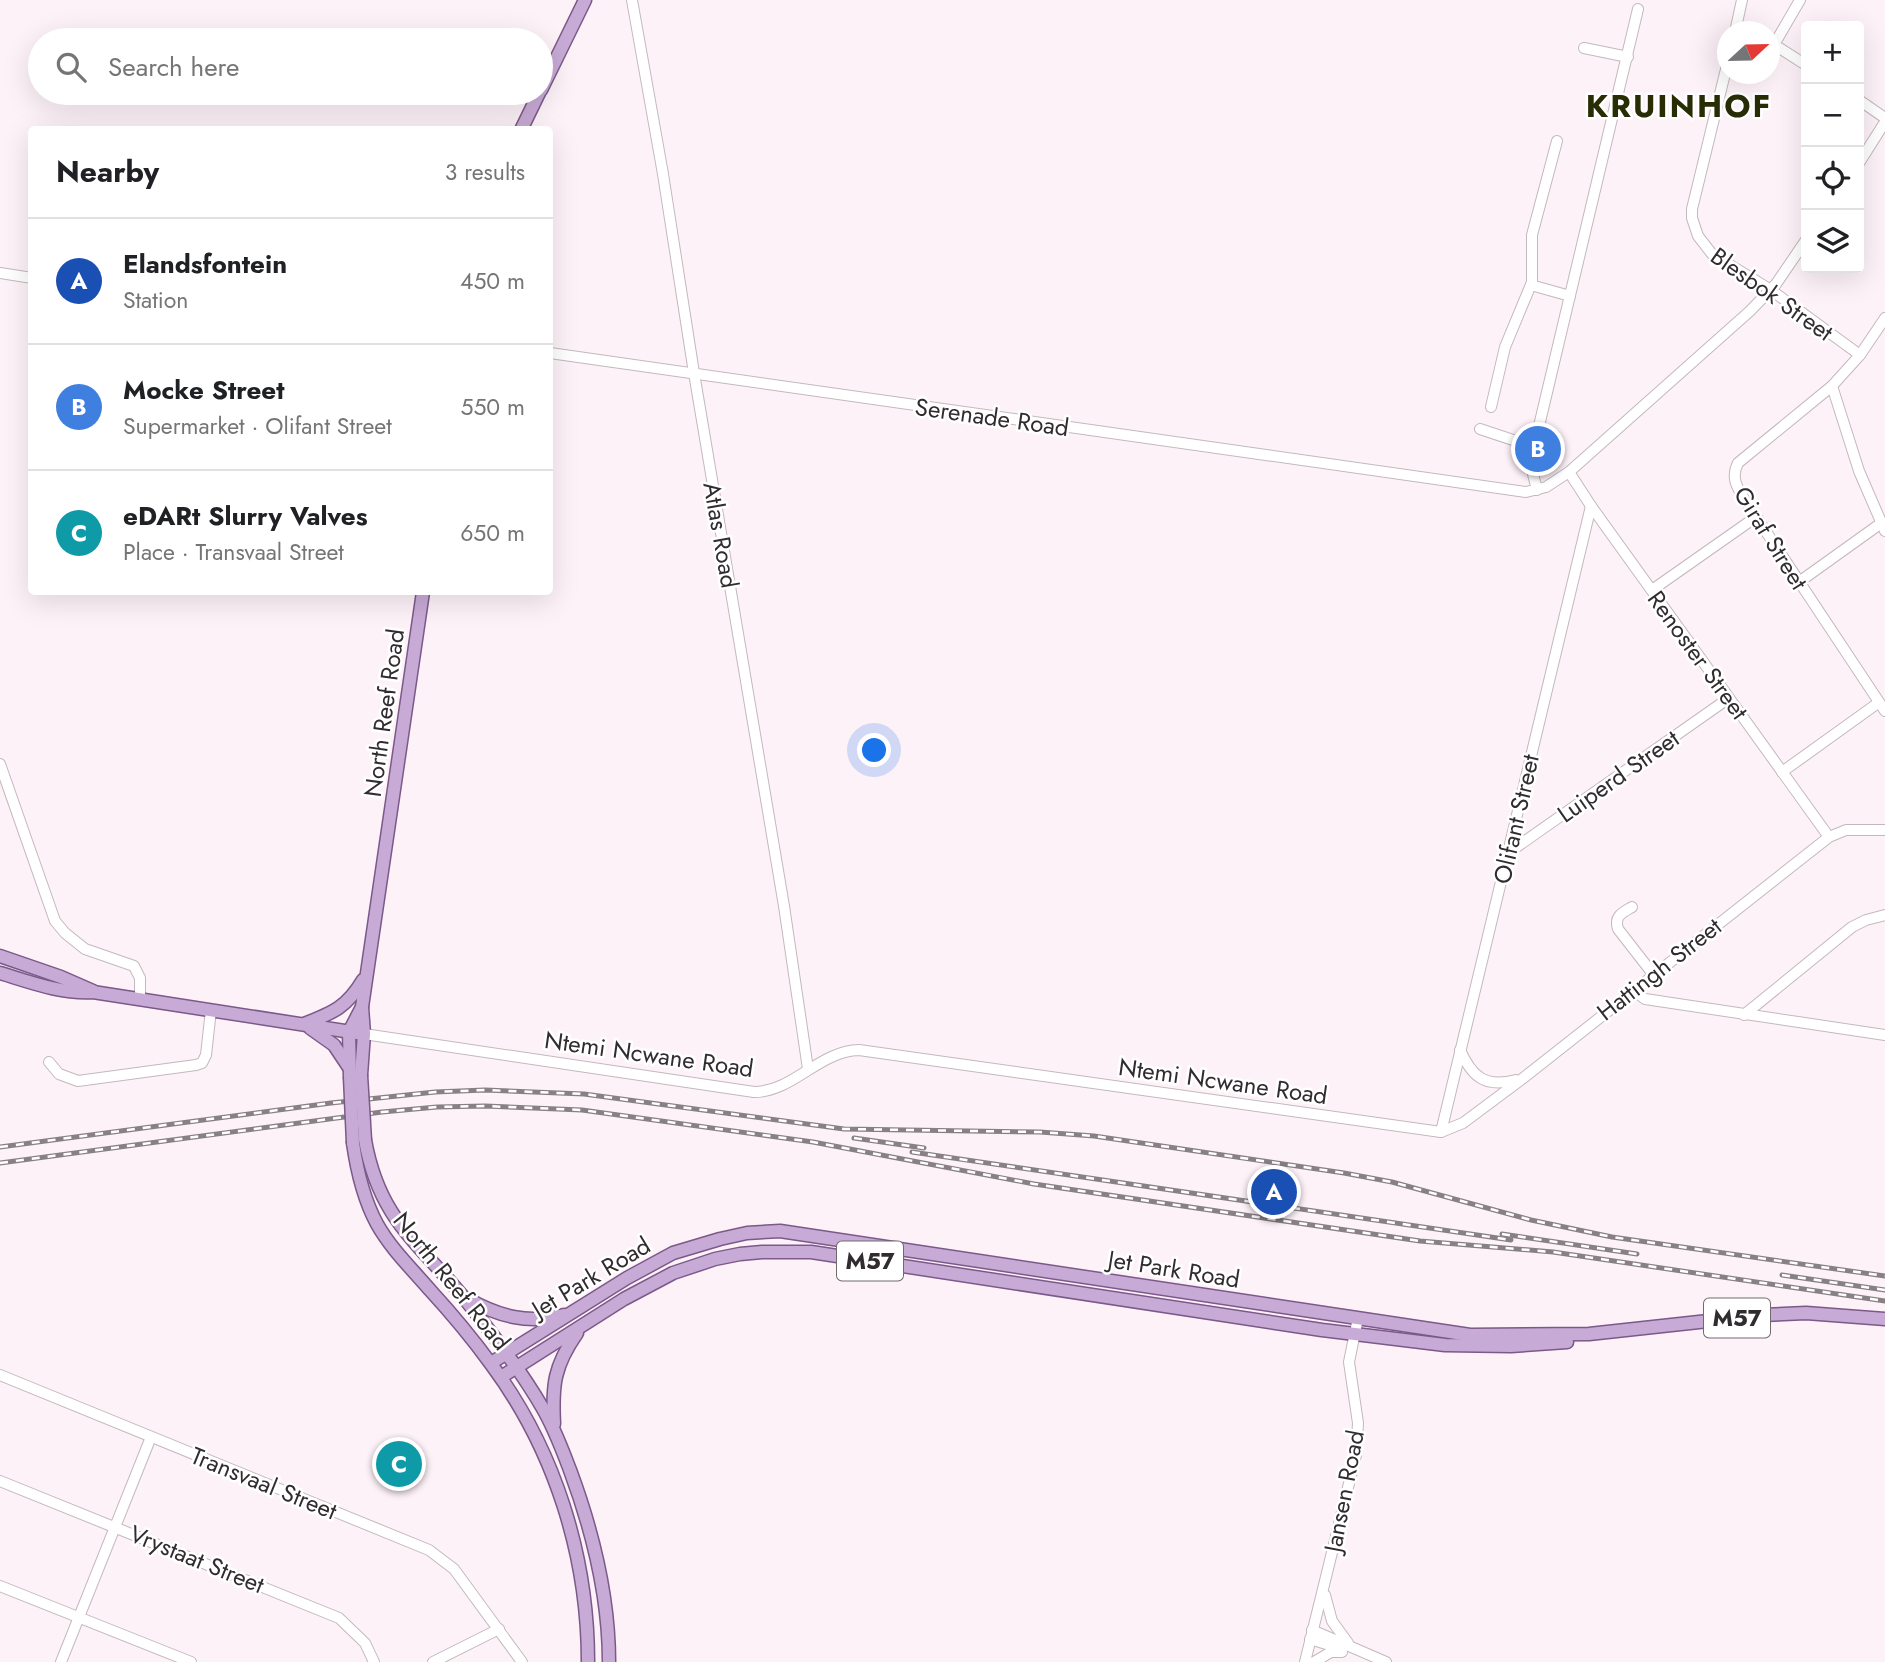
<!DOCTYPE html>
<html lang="en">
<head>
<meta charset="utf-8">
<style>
  :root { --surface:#fff; --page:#f2f2f2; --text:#202124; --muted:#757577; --line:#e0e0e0; --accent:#788431 }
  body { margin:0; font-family:Jost,sans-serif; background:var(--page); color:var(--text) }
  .controls { position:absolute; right:21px; top:21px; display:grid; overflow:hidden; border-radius:7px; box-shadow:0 7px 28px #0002 }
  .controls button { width:63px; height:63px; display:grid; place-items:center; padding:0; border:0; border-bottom:2px solid var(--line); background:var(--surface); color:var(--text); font:35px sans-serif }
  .compass { position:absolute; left:1717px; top:21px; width:63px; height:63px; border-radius:50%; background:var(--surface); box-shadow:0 7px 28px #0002; rotate:68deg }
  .you { position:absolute; left:875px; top:751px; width:24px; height:24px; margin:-18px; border:5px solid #fff; border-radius:50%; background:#1a73e8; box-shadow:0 0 0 10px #1a73e833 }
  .badge { display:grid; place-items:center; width:46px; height:46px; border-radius:50%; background:var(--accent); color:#fff; font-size:23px; font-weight:700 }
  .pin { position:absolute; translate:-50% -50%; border:4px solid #fff; box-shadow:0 2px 7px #0006 }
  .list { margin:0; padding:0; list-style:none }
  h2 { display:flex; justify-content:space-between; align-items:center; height:91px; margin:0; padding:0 28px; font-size:30px }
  h2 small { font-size:23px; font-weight:400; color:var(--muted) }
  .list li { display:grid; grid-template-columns:46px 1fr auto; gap:21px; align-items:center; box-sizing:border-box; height:126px; padding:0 28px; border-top:2px solid var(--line) }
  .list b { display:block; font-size:26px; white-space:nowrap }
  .list p { margin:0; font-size:23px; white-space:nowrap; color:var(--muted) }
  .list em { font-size:23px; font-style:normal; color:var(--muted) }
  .icon { flex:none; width:38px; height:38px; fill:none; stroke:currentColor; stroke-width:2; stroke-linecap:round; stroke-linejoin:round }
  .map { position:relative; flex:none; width:1885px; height:1662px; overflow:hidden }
  .search { position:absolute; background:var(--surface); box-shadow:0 7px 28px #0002; left:28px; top:28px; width:525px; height:77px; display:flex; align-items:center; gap:18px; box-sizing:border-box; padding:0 24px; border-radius:38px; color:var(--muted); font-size:26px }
  .panel { position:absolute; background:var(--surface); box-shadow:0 7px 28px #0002; left:28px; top:126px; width:525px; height:469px; border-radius:7px }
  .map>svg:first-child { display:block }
</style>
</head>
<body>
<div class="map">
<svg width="1885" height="1662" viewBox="0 0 1885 1662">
  <rect width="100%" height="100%" fill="#fef2f9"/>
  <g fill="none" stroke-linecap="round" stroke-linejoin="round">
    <!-- minor casing -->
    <g stroke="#c3b8be" stroke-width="12">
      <g id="minor">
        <polyline points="632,0 663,174 694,373 784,906 808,1069"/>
        <polyline points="1735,32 1742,0"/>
        <polyline points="1770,42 1806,65"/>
        <polyline points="1775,43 1800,0"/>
        <polyline points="1584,48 1628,57"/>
        <polyline points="1728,61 1692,209 1692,218 1698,236 1712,254 1771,290 1860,355"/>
        <polyline points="1859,100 1885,118"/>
        <polyline points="1859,163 1885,122"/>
        <polyline points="0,273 32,278"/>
        <polyline points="1531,285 1570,296"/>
        <path d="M1885,318L1860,355L1832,386L1738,463C1730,479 1738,489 1747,503L1885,711"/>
        <polyline points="550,353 1526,492 1546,487 1569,472 1750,311 1776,284 1806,240"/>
        <polyline points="1832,386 1859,471 1885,531"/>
        <polyline points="1491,407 1505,347 1532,282 1532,235 1557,141"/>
        <polyline points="1480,429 1534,447"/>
        <polyline points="1569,472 1591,506 1829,837"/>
        <polyline points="1537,490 1533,474 1534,447 1638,9"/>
        <polyline points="1799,582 1880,524"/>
        <polyline points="1652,590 1756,517"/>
        <polyline points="0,764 55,921 65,933 85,949 134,966 140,978 140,999"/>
        <polyline points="1782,772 1878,703"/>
        <polyline points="1508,853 1729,698"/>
        <path d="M1632,907C1622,913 1614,916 1618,929L1653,974"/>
        <polyline points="1633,990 1645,999 1885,1035"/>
        <polyline points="1744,1015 1852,927 1866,920 1885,915"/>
        <path d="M364,1034L754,1092C793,1092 819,1051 859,1050L1441,1132L1463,1123L1522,1079L1829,837L1846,830H1885"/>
        <path d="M1460,1050C1472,1077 1485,1088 1516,1080"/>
        <polyline points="49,1062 59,1074 78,1081 196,1065 202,1063 206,1055 211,1010"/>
        <polyline points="1441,1132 1591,506"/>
        <polyline points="0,1375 429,1550 454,1569 522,1662"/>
        <polyline points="0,1481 339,1618 365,1643 374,1662"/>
        <polyline points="0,1586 191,1662"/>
        <polyline points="1325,1595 1332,1621 1348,1643"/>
        <polyline points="1312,1630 1386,1662"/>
        <polyline points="1310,1639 1339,1648"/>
        <polyline points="61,1662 151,1437"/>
        <polyline points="433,1662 499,1629"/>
        <polyline points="1305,1662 1356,1455 1358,1423 1349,1362 1358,1318"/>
        <polyline points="1314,1662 1331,1652 1342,1652"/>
      </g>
    </g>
    <!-- major casing -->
    <g stroke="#7b5989" stroke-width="15">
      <g id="major">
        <polyline points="541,90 585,0"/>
        <polyline points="521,130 539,93"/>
        <polyline points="0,956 61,977 93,991"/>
        <path d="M0,973C30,982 61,994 93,992L364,1034"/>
        <path d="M304,1024C333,1013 347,1007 363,980"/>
        <polyline points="310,1028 334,1045 348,1066"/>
        <polyline points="361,1075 364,1034 362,1007 423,592"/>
        <polyline points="350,1077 349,1032 362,1007"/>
        <path d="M365,1140C379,1219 418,1242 465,1299C492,1334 520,1369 542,1407C554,1427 562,1449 570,1470C593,1532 609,1596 609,1662"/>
        <path d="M353,1143C357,1171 364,1200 377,1224C391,1249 412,1269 430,1290C452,1314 472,1338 491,1364C555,1450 588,1556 588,1662"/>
        <path d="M468,1299C500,1317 528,1324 564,1315"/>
        <polyline points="491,1363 627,1278 673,1253 720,1239 747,1233 780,1231 1470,1335 1589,1334 1763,1315 1806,1313 1885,1319"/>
        <polyline points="501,1377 624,1299 673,1273 715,1259 740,1254 762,1252 811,1252 1322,1330 1445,1345 1511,1346 1567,1342"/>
        <path d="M554,1424C552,1385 554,1366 577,1333"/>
      </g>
    </g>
    <!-- minor -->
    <use href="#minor" stroke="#fff" stroke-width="10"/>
    <!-- major -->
    <use href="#major" stroke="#c8aad6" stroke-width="12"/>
    <!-- rail casing -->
    <g stroke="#888084" stroke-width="5">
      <g id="rail">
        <polyline points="854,1138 924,1148"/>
        <polyline points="0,1147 331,1103 435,1092 485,1090 584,1094 844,1129 1040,1132 1094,1136 1344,1173 1392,1182 1531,1220 1612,1237 1885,1276"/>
        <polyline points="912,1152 1511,1240"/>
        <polyline points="0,1163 382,1112 437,1107 485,1106 582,1110 813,1142 1034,1184 1420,1241 1553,1252 1885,1301"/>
        <polyline points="1502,1234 1637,1254"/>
        <polyline points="1782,1275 1885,1290"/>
      </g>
    </g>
    <!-- rail -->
    <use href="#rail" stroke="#fff" stroke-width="2.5" stroke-dasharray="8" stroke-linecap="butt"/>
    <!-- major-bridge casing -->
    <g stroke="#7b5989" stroke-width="15" stroke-linecap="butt">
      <g id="major-bridge">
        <polyline points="361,1075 365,1140"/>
        <polyline points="350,1077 353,1143"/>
      </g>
    </g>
    <!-- major-bridge -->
    <use href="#major-bridge" stroke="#c8aad6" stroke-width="12"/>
  </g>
  <g text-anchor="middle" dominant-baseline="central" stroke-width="5" stroke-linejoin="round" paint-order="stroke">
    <!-- shield labels -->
    <g fill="#fff" stroke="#6f6b6d" stroke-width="2">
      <rect x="837" y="1241.5" width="66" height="39" rx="5"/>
      <rect x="1704" y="1298.5" width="66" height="39" rx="5"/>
    </g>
    <g font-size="23" font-weight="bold" fill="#312c2f">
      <text x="870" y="1261">M57</text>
      <text x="1737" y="1318">M57</text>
    </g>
    <!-- street labels -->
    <g font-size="24" fill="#312c2f" stroke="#fff">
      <text transform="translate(1772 294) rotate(35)">Blesbok Street</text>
      <text transform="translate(992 417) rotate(8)">Serenade Road</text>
      <text transform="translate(721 535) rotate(80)">Atlas Road</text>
      <text transform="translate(1771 538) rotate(58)">Giraf Street</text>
      <text transform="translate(1698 655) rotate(54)">Renoster Street</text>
      <text transform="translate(384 713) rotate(-82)">North Reef Road</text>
      <text transform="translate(1618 776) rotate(-35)">Luiperd Street</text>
      <text transform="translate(1516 819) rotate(-77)">Olifant Street</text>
      <text transform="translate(1659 969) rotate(-38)">Hattingh Street</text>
      <text transform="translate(649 1054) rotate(8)">Ntemi Ncwane Road</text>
      <text transform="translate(1223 1081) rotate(8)">Ntemi Ncwane Road</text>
      <text transform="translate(1174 1269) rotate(9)">Jet Park Road</text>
      <text transform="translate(591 1277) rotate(-31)">Jet Park Road</text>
      <text transform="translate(452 1281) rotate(51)">North Reef Road</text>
      <text transform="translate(264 1483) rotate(22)">Transvaal Street</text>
      <text transform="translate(1344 1491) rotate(-79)">Jansen Road</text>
      <text transform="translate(197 1559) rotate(22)">Vrystaat Street</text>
    </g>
    <!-- district labels -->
    <g font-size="32" font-weight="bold" letter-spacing="2" fill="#282d05" stroke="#fff">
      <text x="1679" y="106">KRUINHOF</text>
    </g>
  </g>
</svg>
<div class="controls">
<button>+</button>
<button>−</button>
<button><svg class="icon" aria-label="locate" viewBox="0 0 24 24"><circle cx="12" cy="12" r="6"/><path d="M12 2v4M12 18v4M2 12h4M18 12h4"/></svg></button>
<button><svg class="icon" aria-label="layers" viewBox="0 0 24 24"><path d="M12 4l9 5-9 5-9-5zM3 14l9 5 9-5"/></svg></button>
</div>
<svg class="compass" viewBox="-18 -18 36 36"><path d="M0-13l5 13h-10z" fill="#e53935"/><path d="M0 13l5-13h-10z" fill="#757577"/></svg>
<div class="you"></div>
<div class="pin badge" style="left:1274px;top:1192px;background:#1a4fb4">A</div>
<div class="pin badge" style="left:1538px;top:449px;background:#3f7fe0">B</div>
<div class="pin badge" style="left:399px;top:1464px;background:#0f9aa8">C</div>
<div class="search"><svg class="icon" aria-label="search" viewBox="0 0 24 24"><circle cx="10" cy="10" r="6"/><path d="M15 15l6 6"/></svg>Search here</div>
<section class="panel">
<h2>Nearby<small>3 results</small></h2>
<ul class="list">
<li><span class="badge" style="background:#1a4fb4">A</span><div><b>Elandsfontein</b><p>Station</p></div><em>450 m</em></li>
<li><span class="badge" style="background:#3f7fe0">B</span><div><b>Mocke Street</b><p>Supermarket · Olifant Street</p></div><em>550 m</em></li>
<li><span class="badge" style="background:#0f9aa8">C</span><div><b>eDARt Slurry Valves</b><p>Place · Transvaal Street</p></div><em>650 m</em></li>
</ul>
</section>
</div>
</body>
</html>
